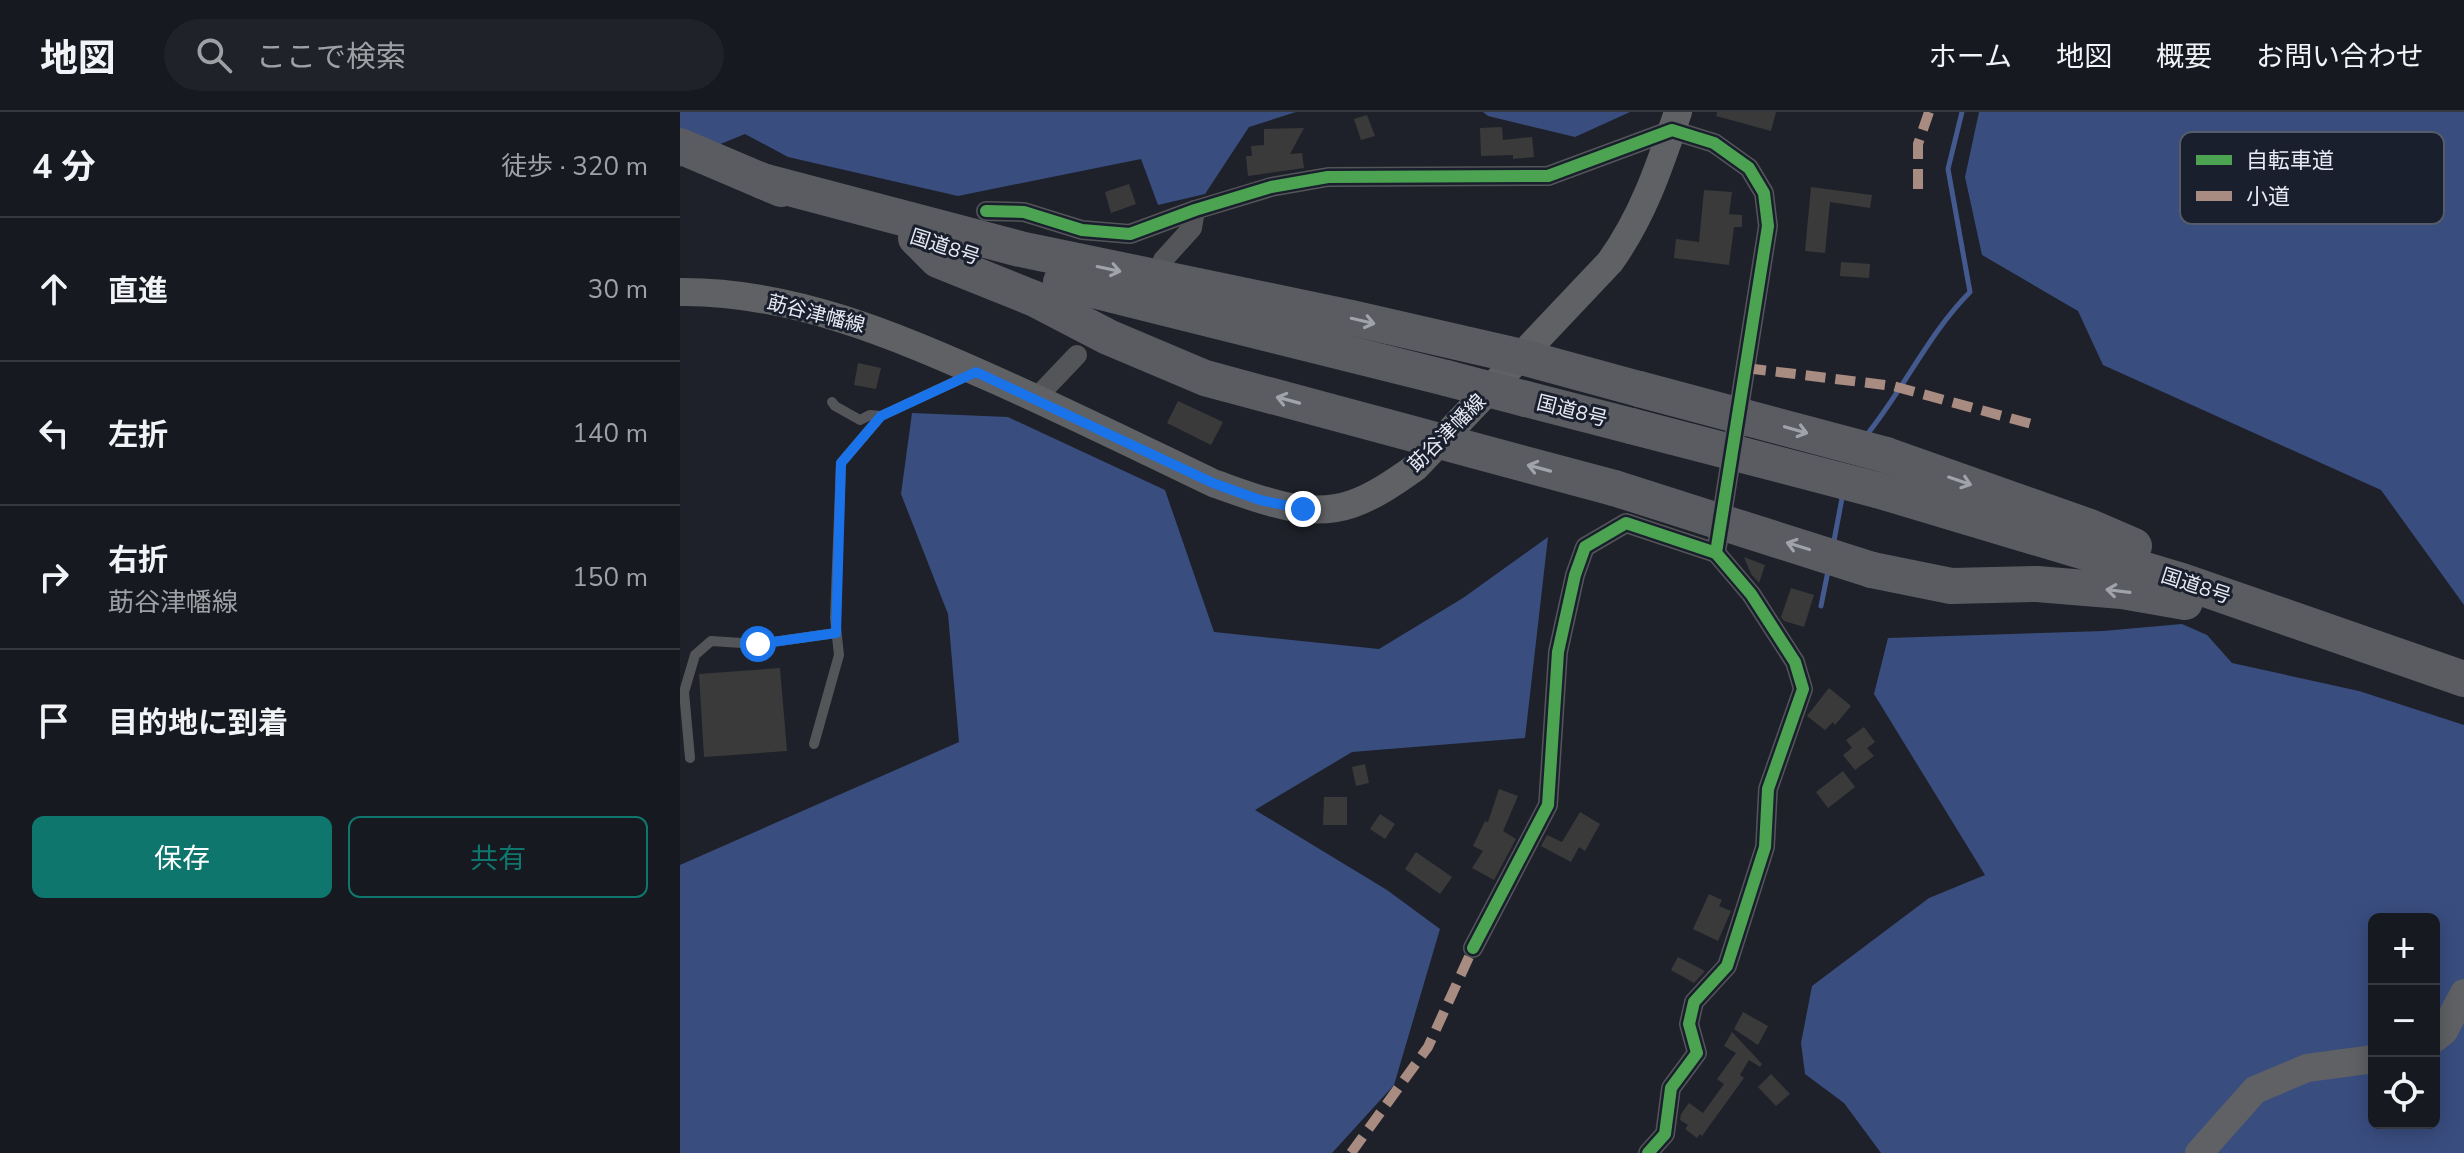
<!DOCTYPE html>
<html lang="ja">
<head>
<meta charset="utf-8">
<style>
  :root { --surface:#16191f; --page:#1f2228; --text:#f1f3f6; --muted:#9ea0a4; --line:#35383d; --accent:#0f766e }
  body { margin:0; font-family:"Nunito Sans","Noto Sans JP",sans-serif; background:var(--page); color:var(--text) }
  .controls { position:absolute; right:24px; bottom:24px; display:grid; overflow:hidden; border-radius:12px; box-shadow:0 4px 20px #0003 }
  .controls button { width:72px; height:72px; display:grid; place-items:center; padding:0; border:0; border-bottom:2px solid var(--line); background:var(--surface); color:var(--text); font:40px sans-serif }
  .stop { position:absolute; width:24px; height:24px; margin:-18px; border:6px solid #1a73e8; border-radius:50%; background:#fff }
  .stop.end { background:#1a73e8; border-color:#fff; box-shadow:0 2px 8px #0008 }
  .list { margin:0; padding:0; list-style:none }
  h2 { display:flex; justify-content:space-between; align-items:center; height:104px; margin:0; padding:0 32px; font-size:34px }
  h2 small { font-size:26px; font-weight:400; color:var(--muted) }
  .list li { display:grid; grid-template-columns:52px 1fr auto; gap:24px; align-items:center; box-sizing:border-box; height:144px; padding:0 32px; border-top:2px solid var(--line) }
  .list b { display:block; font-size:30px; white-space:nowrap }
  .list p { margin:0; font-size:26px; white-space:nowrap; color:var(--muted) }
  .list em { font-size:26px; font-style:normal; color:var(--muted) }
  .actions { display:flex; gap:16px; padding:24px 32px }
  .actions a { flex:1; padding:18px 0; border:2px solid var(--accent); border-radius:12px; text-align:center; font-size:28px; color:var(--accent) }
  .actions .main { background:var(--accent); color:#fff }
  .icon { flex:none; width:44px; height:44px; fill:none; stroke:currentColor; stroke-width:2; stroke-linecap:round; stroke-linejoin:round }
  .map { position:relative; flex:none; width:1784px; height:1041px; overflow:hidden }
  header { display:flex; align-items:center; gap:48px; box-sizing:border-box; height:112px; padding:0 40px; background:var(--surface); border-bottom:2px solid var(--line) }
  header strong { font-size:38px }
  nav { display:flex; gap:44px; margin-inline-start:auto; font-size:28px }
  .search { width:560px; height:72px; background:var(--page); display:flex; align-items:center; gap:20px; box-sizing:border-box; padding:0 28px; border-radius:44px; color:var(--muted); font-size:30px }
  main { display:flex }
  aside { flex:1; background:var(--surface) }
  .map>svg:first-child { display:block }
</style>
</head>
<body>
<header>
<strong>地図</strong>
<div class="search"><svg class="icon" aria-label="search" viewBox="0 0 24 24"><circle cx="10" cy="10" r="6"/><path d="M15 15l6 6"/></svg>ここで検索</div>
<nav><a>ホーム</a><a>地図</a><a>概要</a><a>お問い合わせ</a></nav>
</header>
<main>
<aside>
<h2>4 分<small>徒歩 · 320 m</small></h2>
<ul class="list">
<li><svg class="icon" aria-label="ahead" viewBox="0 0 24 24"><path d="M12 20V5M6 11l6-6 6 6"/></svg><div><b>直進</b></div><em>30 m</em></li>
<li><svg class="icon" aria-label="left" viewBox="0 0 24 24"><path d="M17 20v-9H6M10 6l-5 5 5 5"/></svg><div><b>左折</b></div><em>140 m</em></li>
<li><svg class="icon" aria-label="right" viewBox="0 0 24 24"><path d="M7 20v-9h11M14 6l5 5-5 5"/></svg><div><b>右折</b><p>莇谷津幡線</p></div><em>150 m</em></li>
<li><svg class="icon" aria-label="arrive" viewBox="0 0 24 24"><path d="M6 21V4h12l-3 4 3 4H6"/></svg><div><b>目的地に到着</b></div></li>
</ul>
<div class="actions"><a class="main">保存</a><a>共有</a></div>
</aside>
<div class="map">
<svg width="1784" height="1041" viewBox="0 0 1784 1041">
  <rect width="100%" height="100%" fill="#1e2129"/>
  <!-- forest -->
  <g fill="#394d7f" fill-rule="evenodd">
    <polygon points="0,0 616,0 569,15 525,82 478,93 461,47 278,84 108,45 65,22 16,42 0,55"/>
    <polygon points="803,0 950,0 895,25 808,4"/>
    <polygon points="1299,0 1784,0 1784,493 1701,378 1423,253 1398,199 1302,143 1285,65"/>
    <polygon points="232,301 328,305 485,378 534,520 699,537 783,486 868,425 845,626 672,640 575,698 707,778 760,817 714,973 652,1041 0,1041 0,753 279,630 268,502 221,382"/>
    <path d="M1502,512L1527,523L1552,551L1679,579L1784,613V1041H1201L1164,991L1125,962L1121,931L1132,874L1249,786L1305,763L1194,582L1208,526L1423,519ZM1694,807H1754V1011H1694Z"/>
  </g>
  <g fill="none" stroke-linecap="round" stroke-linejoin="round">
    <!-- stream -->
    <g stroke="#445a8e" stroke-width="5">
      <path d="M1185,325C1223,279 1248,222 1290,180L1268,57L1282,0"/>
      <polyline points="1153,434 1163,381"/>
      <polyline points="1141,494 1148,459"/>
    </g>
  </g>
  <!-- building -->
  <g fill="#3a3a3b">
    <polygon points="1037,0 1096,0 1091,19 1036,4"/>
    <polygon points="687,3 695,24 681,28 674,7"/>
    <polygon points="822,15 823,28 852,25 854,45 833,47 833,43 801,44 800,16"/>
    <polygon points="624,16 610,42 622,41 624,56 568,64 566,44 572,44 571,34 584,33 584,17"/>
    <polygon points="449,72 456,92 431,101 425,80"/>
    <polygon points="1131,75 1192,83 1190,96 1150,90 1145,141 1125,139"/>
    <polygon points="1024,78 1052,80 1049,102 1062,103 1062,115 1054,115 1049,153 994,146 996,127 1019,130"/>
    <polygon points="1161,150 1190,152 1189,166 1160,164"/>
    <polygon points="178,251 201,256 196,277 174,273"/>
    <polygon points="498,289 543,310 531,333 487,311"/>
    <polygon points="1064,445 1085,453 1079,471 1071,462"/>
    <polygon points="1111,476 1134,483 1124,515 1104,509 1101,505"/>
    <polygon points="100,556 107,639 24,645 19,562"/>
    <polygon points="1149,576 1171,594 1155,613 1153,610 1145,618 1127,604"/>
    <polygon points="1184,615 1195,630 1187,636 1194,644 1175,658 1163,643 1172,636 1166,628"/>
    <polygon points="685,652 689,671 676,674 672,655"/>
    <polygon points="1163,659 1175,675 1148,696 1136,680"/>
    <polygon points="819,677 838,684 823,719 836,727 814,768 792,756 803,739 793,734 805,709 808,710"/>
    <polygon points="644,685 667,685 667,713 643,713"/>
    <polygon points="900,700 920,712 905,739 899,735 891,750 861,734 867,723 882,730"/>
    <polygon points="700,702 715,712 705,727 690,717"/>
    <polygon points="736,740 772,765 760,782 725,757"/>
    <polygon points="1029,782 1042,788 1039,794 1051,799 1038,829 1013,817"/>
    <polygon points="998,845 1025,859 1014,871 991,858"/>
    <polygon points="1063,900 1088,914 1078,933 1054,917"/>
    <polygon points="1052,920 1082,952 1080,955 1069,948 1060,963 1064,966 1022,1024 1020,1022 1017,1026 1005,1017 1008,1013 1000,1008 1001,1002 1009,991 1023,1001 1044,972 1037,967 1056,941 1044,934"/>
    <polygon points="1091,962 1110,982 1096,994 1078,975"/>
  </g>
  <g fill="none" stroke-linecap="round" stroke-linejoin="round">
    <!-- lane -->
    <g stroke="#545558" stroke-width="10">
      <polyline points="152,290 155,294 180,308 190,303 201,304"/>
      <polyline points="134,632 159,543 155,506 161,351 201,304 291,262"/>
      <polyline points="10,646 4,580 15,543 31,529 78,532 156,521"/>
    </g>
    <!-- street -->
    <g stroke="#545558" stroke-width="20">
      <polyline points="306,99 344,100 402,118 450,122 515,98 591,75 648,65 868,64 992,18 1034,31 1069,56 1084,81 1088,114 1036,441 1071,482 1115,550 1123,577 1088,677 1085,735 1047,854 1014,890 1009,912 1017,941 991,976 985,1022 968,1041"/>
      <polyline points="483,148 512,116 515,98"/>
      <polyline points="356,286 397,243"/>
      <polyline points="793,836 868,693 878,540 895,463 905,435 946,411 1036,441"/>
    </g>
    <!-- secondary -->
    <g stroke="#5f6164" stroke-width="28">
      <path d="M0,180C111,179 214,223 313,267C387,300 460,336 533,371C576,386 626,408 672,392C695,384 716,369 736,355L930,150C963,104 980,53 998,0"/>
      <polyline points="1754,927 1764,919 1784,881"/>
      <polyline points="1519,1041 1575,978 1627,956 1694,947"/>
    </g>
    <!-- highway -->
    <g stroke="#5a5c61" stroke-width="36">
      <polyline points="0,34 101,77"/>
      <polyline points="82,69 340,137 672,206 842,245 959,277"/>
      <polyline points="236,126 258,148 355,187 428,225 525,266 934,376"/>
      <polyline points="381,170 766,266"/>
      <polyline points="846,287 951,314"/>
      <polyline points="1206,343 1410,415 1454,434"/>
      <polyline points="1197,378 1502,469 1784,567"/>
      <polyline points="1192,458 1271,474 1357,472 1442,479 1505,490"/>
    </g>
    <!-- highway-bridge -->
    <g stroke="#5a5c61" stroke-width="36">
      <polyline points="766,266 846,287"/>
      <polyline points="959,277 1206,343"/>
      <polyline points="951,314 1197,378"/>
      <polyline points="934,376 1192,458"/>
    </g>
    <!-- quiet -->
    <g stroke="#a88b81" stroke-width="10" stroke-dasharray="20 10" stroke-linecap="butt">
      <polyline points="1238,77 1238,32 1249,0"/>
      <polyline points="1066,256 1213,274 1359,314"/>
      <polyline points="671,1041 748,935 793,836"/>
    </g>
    <!-- cycleway casing -->
    <g stroke="#191f2d" stroke-width="17">
      <g id="cycleway">
        <polyline points="306,99 344,100 402,118 450,122 515,98 591,75 648,65 868,64 992,18 1034,31 1069,56 1084,81 1088,114 1036,441 1071,482 1115,550 1123,577 1088,677 1085,735 1047,854 1014,890 1009,912 1017,941 991,976 985,1022 968,1041"/>
        <polyline points="793,836 868,693 878,540 895,463 905,435 946,411 1036,441"/>
      </g>
    </g>
    <!-- cycleway -->
    <use href="#cycleway" stroke="#4ca352" stroke-width="12"/>
  </g>
  <!-- one-way arrows -->
  <defs><path id="oneway-shaft" d="M-6 0H5M1.5-3L5.5 0L1.5 3" fill="none" stroke-width="1.6" stroke-linecap="round" stroke-linejoin="round" transform="scale(2)"/></defs>
  <g stroke="#a0a3aa">
    <use href="#oneway-shaft" transform="translate(429 157) rotate(12)"/>
    <use href="#oneway-shaft" transform="translate(683 209) rotate(13)"/>
    <use href="#oneway-shaft" transform="translate(608 288) rotate(-165)"/>
    <use href="#oneway-shaft" transform="translate(1116 318) rotate(16)"/>
    <use href="#oneway-shaft" transform="translate(859 356) rotate(-165)"/>
    <use href="#oneway-shaft" transform="translate(1280 369) rotate(19)"/>
    <use href="#oneway-shaft" transform="translate(1118 434) rotate(-163)"/>
    <use href="#oneway-shaft" transform="translate(1438 479) rotate(-173)"/>
  </g>
  <g fill="none" stroke-linecap="round" stroke-linejoin="round">
    <!-- route -->
    <polyline stroke="#1a73e8" stroke-width="10" points="78,532 156,521 161,351 201,304 296,260 533,371 580,388 623,397"/>
  </g>
  <g text-anchor="middle" dominant-baseline="central" stroke-width="6" stroke-linejoin="round" paint-order="stroke">
    <!-- street labels -->
    <g font-size="20" fill="#e5eaf4" stroke="#191f2d">
      <text transform="translate(265 135) rotate(18)">国道8号</text>
      <text transform="translate(136 202) rotate(14)">莇谷津幡線</text>
      <text transform="translate(892 299) rotate(14)">国道8号</text>
      <text transform="translate(767 321) rotate(-45)">莇谷津幡線</text>
      <text transform="translate(1516 474) rotate(18)">国道8号</text>
    </g>
  </g>
  <!-- legend -->
  <rect x="1500" y="20" width="264" height="92" rx="12" fill="#191f2d" stroke="#565c69" stroke-width="2"/>
  <rect x="1516" y="43" width="36" height="10" fill="#4ca352"/>
  <rect x="1516" y="79" width="36" height="10" fill="#a88b81"/>
  <g font-size="22" fill="#e5eaf4">
    <text x="1566" y="56">自転車道</text>
    <text x="1566" y="92">小道</text>
  </g>
</svg>
<div class="controls">
<button>+</button>
<button>−</button>
<button><svg class="icon" aria-label="locate" viewBox="0 0 24 24"><circle cx="12" cy="12" r="6"/><path d="M12 2v4M12 18v4M2 12h4M18 12h4"/></svg></button>
</div>
<div class="stop" style="left:78px;top:532px"></div>
<div class="stop end" style="left:623px;top:397px"></div>
</div>
</main>
</body>
</html>
